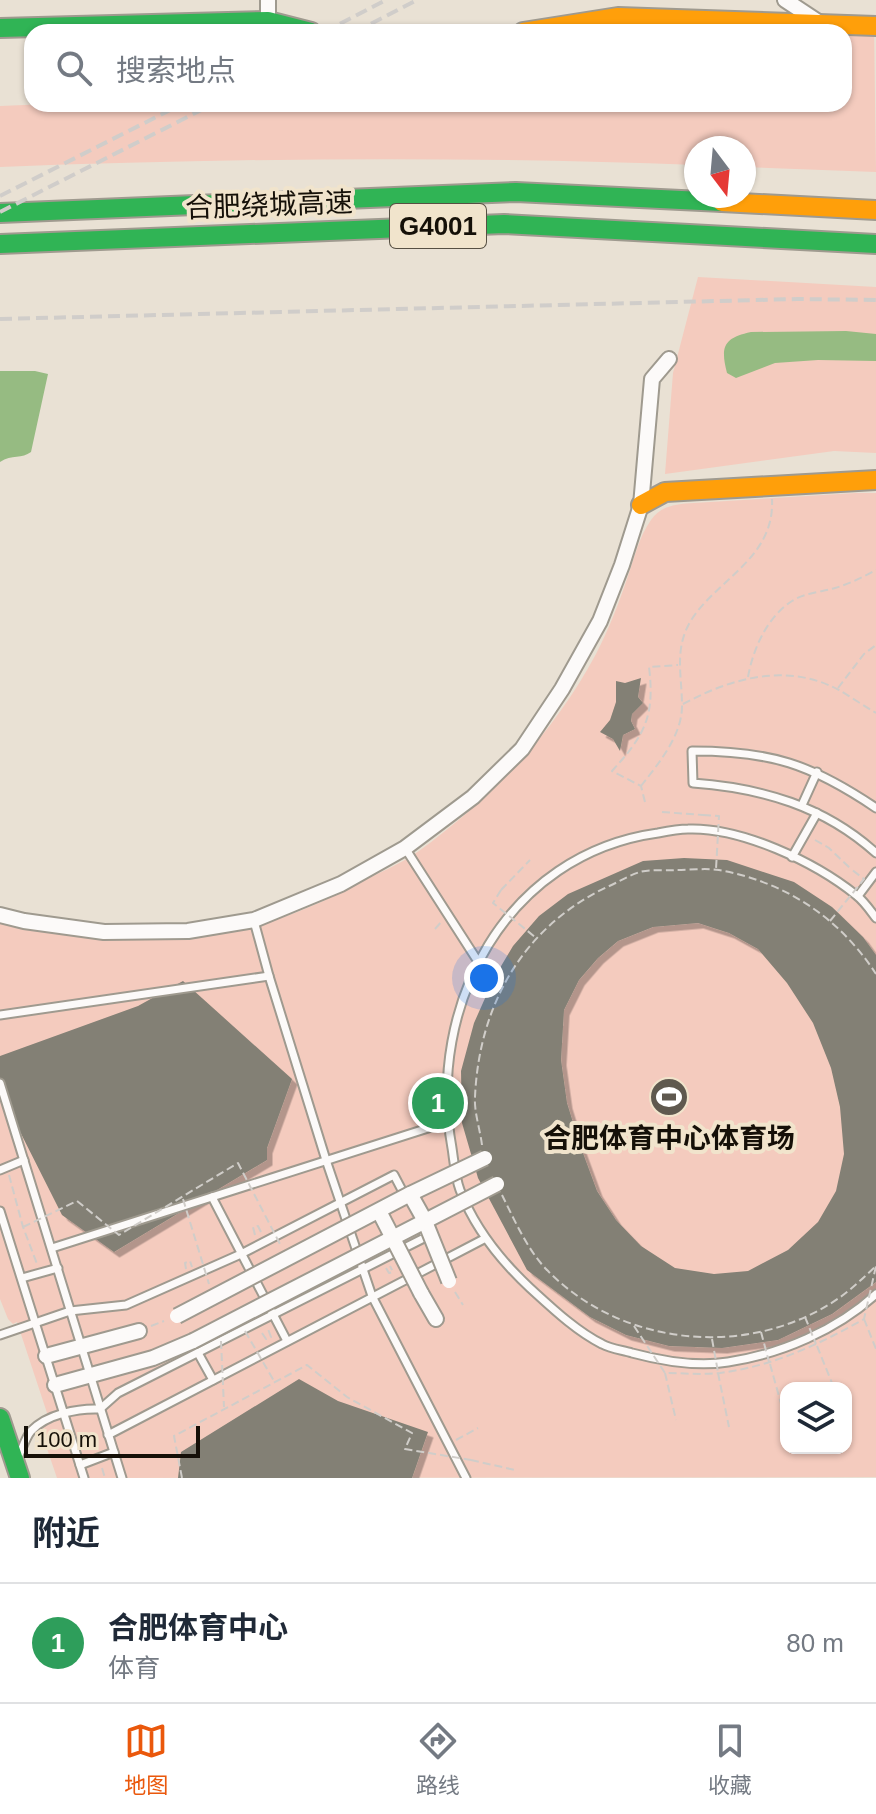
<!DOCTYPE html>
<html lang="zh">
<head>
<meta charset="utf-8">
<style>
  :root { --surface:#fff; --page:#f6f6f7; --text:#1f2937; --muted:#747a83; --line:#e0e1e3; --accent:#ea580c }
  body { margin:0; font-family:Arial,"Noto Sans SC",sans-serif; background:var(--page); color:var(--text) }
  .controls { position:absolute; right:24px; bottom:24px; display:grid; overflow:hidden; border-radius:16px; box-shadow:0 2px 6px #0004 }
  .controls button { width:72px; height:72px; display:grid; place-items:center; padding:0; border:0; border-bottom:2px solid var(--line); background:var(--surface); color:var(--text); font:40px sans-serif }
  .compass { position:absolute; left:684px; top:136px; width:72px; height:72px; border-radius:50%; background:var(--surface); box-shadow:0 2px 6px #0004; rotate:164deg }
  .scale { position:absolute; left:24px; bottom:20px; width:176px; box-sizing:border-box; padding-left:8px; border:4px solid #151008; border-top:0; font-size:22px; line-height:28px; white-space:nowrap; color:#151008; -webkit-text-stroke:6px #f1e4cc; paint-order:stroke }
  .you { position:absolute; left:484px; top:978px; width:28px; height:28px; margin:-20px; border:6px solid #fff; border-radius:50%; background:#1a73e8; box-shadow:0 0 0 12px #1a73e833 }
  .badge { display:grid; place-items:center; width:52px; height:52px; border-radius:50%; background:var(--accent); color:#fff; font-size:26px; font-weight:700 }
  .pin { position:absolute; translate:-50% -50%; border:4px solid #fff; box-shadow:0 2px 8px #0006 }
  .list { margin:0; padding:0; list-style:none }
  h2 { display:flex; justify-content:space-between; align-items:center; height:104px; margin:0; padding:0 32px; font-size:34px }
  h2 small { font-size:26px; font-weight:400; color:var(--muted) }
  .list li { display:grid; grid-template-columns:52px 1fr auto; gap:24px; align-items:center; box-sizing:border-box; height:120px; padding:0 32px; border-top:2px solid var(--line) }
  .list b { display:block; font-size:30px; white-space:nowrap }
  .list p { margin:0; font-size:26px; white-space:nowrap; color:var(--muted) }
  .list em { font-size:26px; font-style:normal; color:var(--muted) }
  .icon { flex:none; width:44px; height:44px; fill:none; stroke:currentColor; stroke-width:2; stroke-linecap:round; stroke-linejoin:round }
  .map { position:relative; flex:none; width:876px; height:1478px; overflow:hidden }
  .search { position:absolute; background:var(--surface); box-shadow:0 2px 6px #0004; left:24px; right:24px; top:24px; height:88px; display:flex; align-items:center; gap:20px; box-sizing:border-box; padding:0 28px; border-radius:24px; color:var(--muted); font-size:30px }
  .sheet { height:224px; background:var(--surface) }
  nav { display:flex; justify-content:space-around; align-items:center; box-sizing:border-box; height:112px; border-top:2px solid var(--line); background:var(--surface); font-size:22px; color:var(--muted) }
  nav a { display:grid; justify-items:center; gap:4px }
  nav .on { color:var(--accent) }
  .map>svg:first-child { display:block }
</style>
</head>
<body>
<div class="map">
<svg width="876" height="1478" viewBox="0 0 876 1478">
  <defs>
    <filter id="shadow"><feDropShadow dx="5.5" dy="5.5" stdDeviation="0" flood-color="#0004"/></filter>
  </defs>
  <rect width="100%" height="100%" fill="#e9e1d4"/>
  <!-- green -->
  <g fill="#f4cbbe" fill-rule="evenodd">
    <path d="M618,17L874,26L876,172L744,167V148H696V165C464,156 232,158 0,167V106L48,104H844V32H523Z"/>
    <polygon points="698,277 876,287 876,453 834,451 665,474 673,373"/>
    <path d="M856,493H876V1477L57,1478L42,1434L44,1422L49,1419L17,1322L13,1324L8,1319L0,1299V920C76,929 153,944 230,931C273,924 316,906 355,885C376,874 399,865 419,851C492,798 553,734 596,654C609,629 619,603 628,576C635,556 639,537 651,520C661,505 678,504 694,503ZM786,1388H846V1448H786Z"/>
  </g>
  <!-- water -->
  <g fill="#96bb82">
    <path d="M846,331L876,334V361L818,360L775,363L736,378L727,373C720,346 724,338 751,332Z"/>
    <path d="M0,371H35L48,374L31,452C22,459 12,454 0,462Z"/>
  </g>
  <!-- building -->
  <g fill="#838075" fill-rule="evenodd" filter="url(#shadow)">
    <polygon points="641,678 638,697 643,703 632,714 631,721 635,729 623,735 620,751 613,739 600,732 610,720 616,702 616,681 625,683"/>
    <path d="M684,858L727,860L794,882L832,907L863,937L876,955V1282L832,1314L778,1340L722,1348L669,1346L626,1335L590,1317L527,1270L478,1178L462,1123L461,1071L474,1023L494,978L513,946L539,916L568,894L643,861ZM698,923L729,933L758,949L787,983L813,1023L831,1068L840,1107L844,1154L836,1191L818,1222L788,1250L748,1271L714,1274L675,1268L641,1246L616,1220L597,1191L580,1145L567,1103L561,1060L564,1010L579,980L598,958L618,941L653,927Z"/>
    <polygon points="183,981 292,1079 267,1148 267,1160 114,1252 62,1215 0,1092 0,1056 138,1006"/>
    <polygon points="299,1379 338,1401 428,1432 412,1478 178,1478 181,1452"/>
  </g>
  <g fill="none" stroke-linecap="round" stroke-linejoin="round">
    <!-- lane casing -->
    <g stroke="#9f9a8f" stroke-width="11">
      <g id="lane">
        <polyline points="802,805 817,772"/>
        <path d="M876,808C811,764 771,751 692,751L693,783C762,788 824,806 876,853"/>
        <polyline points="405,848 477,960"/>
        <polyline points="792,857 817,813"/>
        <polyline points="858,896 876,872"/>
        <path d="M876,918C870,910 864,901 856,895C815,862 741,827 688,829C678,829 668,831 658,833C506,854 426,1006 452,1148C454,1161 455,1177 460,1190C475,1229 500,1260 530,1288C552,1308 576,1331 602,1344C611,1349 622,1350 632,1353C662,1361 697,1367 728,1362C781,1354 837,1330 876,1294"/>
        <polyline points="254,921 269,976 326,1160 372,1296 466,1478"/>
        <polyline points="0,1015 269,976"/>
        <polyline points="0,1083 122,1478"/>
        <polyline points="0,1170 24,1160"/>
        <polyline points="212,1197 287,1341"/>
        <polyline points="0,1211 84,1478"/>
        <polyline points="52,1248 447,1122"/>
        <polyline points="22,1278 58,1268"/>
        <polyline points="0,1335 70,1311 126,1305 241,1254 394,1175 405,1196"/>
        <polyline points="198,1353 213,1380"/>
        <polyline points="108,1435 484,1239"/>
        <path d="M19,1455C23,1447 26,1437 31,1431C47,1414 78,1408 100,1409L118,1393L426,1237L423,1232"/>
        <polyline points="80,1465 114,1452"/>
      </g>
    </g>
    <!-- street casing -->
    <g stroke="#9f9a8f" stroke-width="18">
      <g id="street">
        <polyline points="268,0 268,21"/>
        <polyline points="785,0 820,23"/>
        <polyline points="0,915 24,921 104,932 188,931 254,920 341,884 405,848 473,797 522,749 562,689 600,621 622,565 641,505 652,379 669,359"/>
        <polyline points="421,1293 436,1319"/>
        <polyline points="46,1356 139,1331"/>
        <polyline points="55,1385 153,1358 193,1341"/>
      </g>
    </g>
    <!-- fast casing -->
    <g stroke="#9f9a8f" stroke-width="22">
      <g id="fast">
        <polyline points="0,28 268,21 311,32"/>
        <polyline points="0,213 516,192 722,202"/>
        <polyline points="0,244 504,224 876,244"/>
        <polyline points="0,1418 20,1478"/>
      </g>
    </g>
    <!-- slow casing -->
    <g stroke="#9f9a8f" stroke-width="22">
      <g id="slow">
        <polyline points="523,32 618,17 876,26"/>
        <polyline points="722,202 876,210"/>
        <polyline points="641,505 665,492 876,480"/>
      </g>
    </g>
    <!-- path -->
    <g stroke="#d0cdc9" stroke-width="2" stroke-dasharray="8 4" stroke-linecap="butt">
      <path d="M748,677C753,649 767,617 792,601C804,593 821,592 835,588C849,584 863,577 876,570"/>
      <polyline points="838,688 864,654 876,645"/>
      <path d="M683,704C732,678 786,662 839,690C851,697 864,706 876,713"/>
      <path d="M641,786C658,764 682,736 682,706C682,676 674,650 690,622C716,579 775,559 772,499"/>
      <path d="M645,802L641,786L612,771C645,735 655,716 649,667L678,665"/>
      <polyline points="662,812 703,815"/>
      <polyline points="815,840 829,848 851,869"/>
      <polyline points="501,890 530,860"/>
      <polyline points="435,929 442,921"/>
      <path d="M482,1145C480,1129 474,1112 475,1097C479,1005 523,927 607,887C617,883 629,875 640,872C651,869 665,871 676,870C690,870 705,868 719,870C785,882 839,917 876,974"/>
      <polyline points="9,1175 23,1227 37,1264"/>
      <path d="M502,1195C514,1219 527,1249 546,1269C621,1347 749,1360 839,1298C852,1289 864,1277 876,1266"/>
      <polyline points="255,1235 253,1227 258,1226 262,1234"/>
      <polyline points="386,1268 389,1273 393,1272 390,1266"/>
      <polyline points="186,1269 185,1263 190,1261 192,1267"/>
      <polyline points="455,1292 463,1305"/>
      <polyline points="864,1319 876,1349"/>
      <polyline points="151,1326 164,1321"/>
      <polyline points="262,1333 266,1339 271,1337 268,1329"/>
      <polyline points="817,1346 834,1388"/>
      <polyline points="770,1364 785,1418"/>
      <polyline points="665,1373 676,1420"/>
      <polyline points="718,1373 729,1427"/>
      <polyline points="456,1440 478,1428"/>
      <polyline points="471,1460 515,1470"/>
      <polyline points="102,1468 105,1478"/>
    </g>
    <!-- lane -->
    <use href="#lane" stroke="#fcfaf9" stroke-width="7"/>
    <!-- street -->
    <use href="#street" stroke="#fcfaf9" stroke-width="14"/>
    <!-- fast -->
    <use href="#fast" stroke="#30b455" stroke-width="18"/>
    <!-- slow -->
    <use href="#slow" stroke="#ff9f0a" stroke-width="18"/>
    <!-- rail -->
    <g stroke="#d0cdca" stroke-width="4" stroke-dasharray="12 6" stroke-linecap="butt">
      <polyline points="324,32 386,0"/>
      <polyline points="355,32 417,0"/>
      <polyline points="0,196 182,104"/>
      <polyline points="0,212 213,104"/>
      <polyline points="0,319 797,299 876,300"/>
    </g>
    <!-- street-bridge casing -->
    <g stroke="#9f9a8f" stroke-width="18" stroke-linecap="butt">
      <g id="street-bridge">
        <polyline points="410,1194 424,1219 449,1281"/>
        <polyline points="379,1211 421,1293"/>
        <polyline points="177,1316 410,1194 485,1158"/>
        <polyline points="193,1341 497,1184"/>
      </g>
    </g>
    <!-- path-bridge -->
    <g stroke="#d0cdc9" stroke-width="2" stroke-dasharray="8 4" stroke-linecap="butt">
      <polyline points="703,815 719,816 716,869"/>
      <polyline points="501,890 493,903 535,937"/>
      <polyline points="830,921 864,879 851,869"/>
      <polyline points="183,1199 209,1284"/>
      <polyline points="23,1227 77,1201 119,1235 238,1163 281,1246"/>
      <polyline points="805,1317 816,1344"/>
      <path d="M634,1326L665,1373C683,1373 702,1375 720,1373C773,1366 818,1345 864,1319L876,1266"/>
      <polyline points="245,1331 274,1381"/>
      <polyline points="761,1332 769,1362"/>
      <polyline points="712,1339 718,1372"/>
      <polyline points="221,1341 224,1407"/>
      <polyline points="182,1478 174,1436 307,1365 347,1397 412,1433 405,1449 471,1460"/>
    </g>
    <!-- street-bridge -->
    <use href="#street-bridge" stroke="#fcfaf9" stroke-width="14"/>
  </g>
  <!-- icons -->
  <defs>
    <g id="stadium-disc" transform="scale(2)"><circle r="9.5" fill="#5f594f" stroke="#f1e4cc"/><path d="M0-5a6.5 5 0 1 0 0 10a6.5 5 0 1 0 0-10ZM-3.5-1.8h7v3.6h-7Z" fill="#fff"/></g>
  </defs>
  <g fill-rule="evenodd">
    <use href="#stadium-disc" x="669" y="1097"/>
  </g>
  <g text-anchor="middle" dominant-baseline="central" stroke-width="8" stroke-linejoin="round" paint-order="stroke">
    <!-- shield labels -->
    <rect fill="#f1e4cc" stroke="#575043" stroke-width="2" x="390" y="204" width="96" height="44" rx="6"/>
    <g font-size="26" font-weight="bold" fill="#151008">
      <text x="438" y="226">G4001</text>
    </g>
    <!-- street labels -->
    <g font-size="28" fill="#151008" stroke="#f1e4cc">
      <text transform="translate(269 205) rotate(-2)">合肥绕城高速</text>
    </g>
    <!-- poi labels -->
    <g font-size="28" font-weight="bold" fill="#151008" stroke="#f1e4cc">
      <text x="669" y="1138">合肥体育中心体育场</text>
    </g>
  </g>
</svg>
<div class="controls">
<button><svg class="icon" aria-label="layers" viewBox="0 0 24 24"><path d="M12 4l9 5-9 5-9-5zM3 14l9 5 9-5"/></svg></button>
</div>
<svg class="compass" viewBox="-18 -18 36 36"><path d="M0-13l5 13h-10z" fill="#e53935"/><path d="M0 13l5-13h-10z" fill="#747a83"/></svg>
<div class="scale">100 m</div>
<div class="you"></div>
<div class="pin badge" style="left:438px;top:1103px;background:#2e9e5b">1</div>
<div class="search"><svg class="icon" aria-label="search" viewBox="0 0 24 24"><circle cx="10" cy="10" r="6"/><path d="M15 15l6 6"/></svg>搜索地点</div>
</div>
<section class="sheet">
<h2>附近<small></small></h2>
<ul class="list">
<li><span class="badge" style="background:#2e9e5b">1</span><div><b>合肥体育中心</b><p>体育</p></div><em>80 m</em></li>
</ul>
</section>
<nav>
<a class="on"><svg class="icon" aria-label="map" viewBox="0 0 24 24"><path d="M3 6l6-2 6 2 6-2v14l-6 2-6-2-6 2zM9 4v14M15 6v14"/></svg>地图</a>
<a><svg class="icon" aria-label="directions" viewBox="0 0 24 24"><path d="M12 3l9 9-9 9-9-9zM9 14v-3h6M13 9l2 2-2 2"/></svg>路线</a>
<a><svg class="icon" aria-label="saved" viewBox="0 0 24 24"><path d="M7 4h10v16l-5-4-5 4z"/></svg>收藏</a>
</nav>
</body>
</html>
